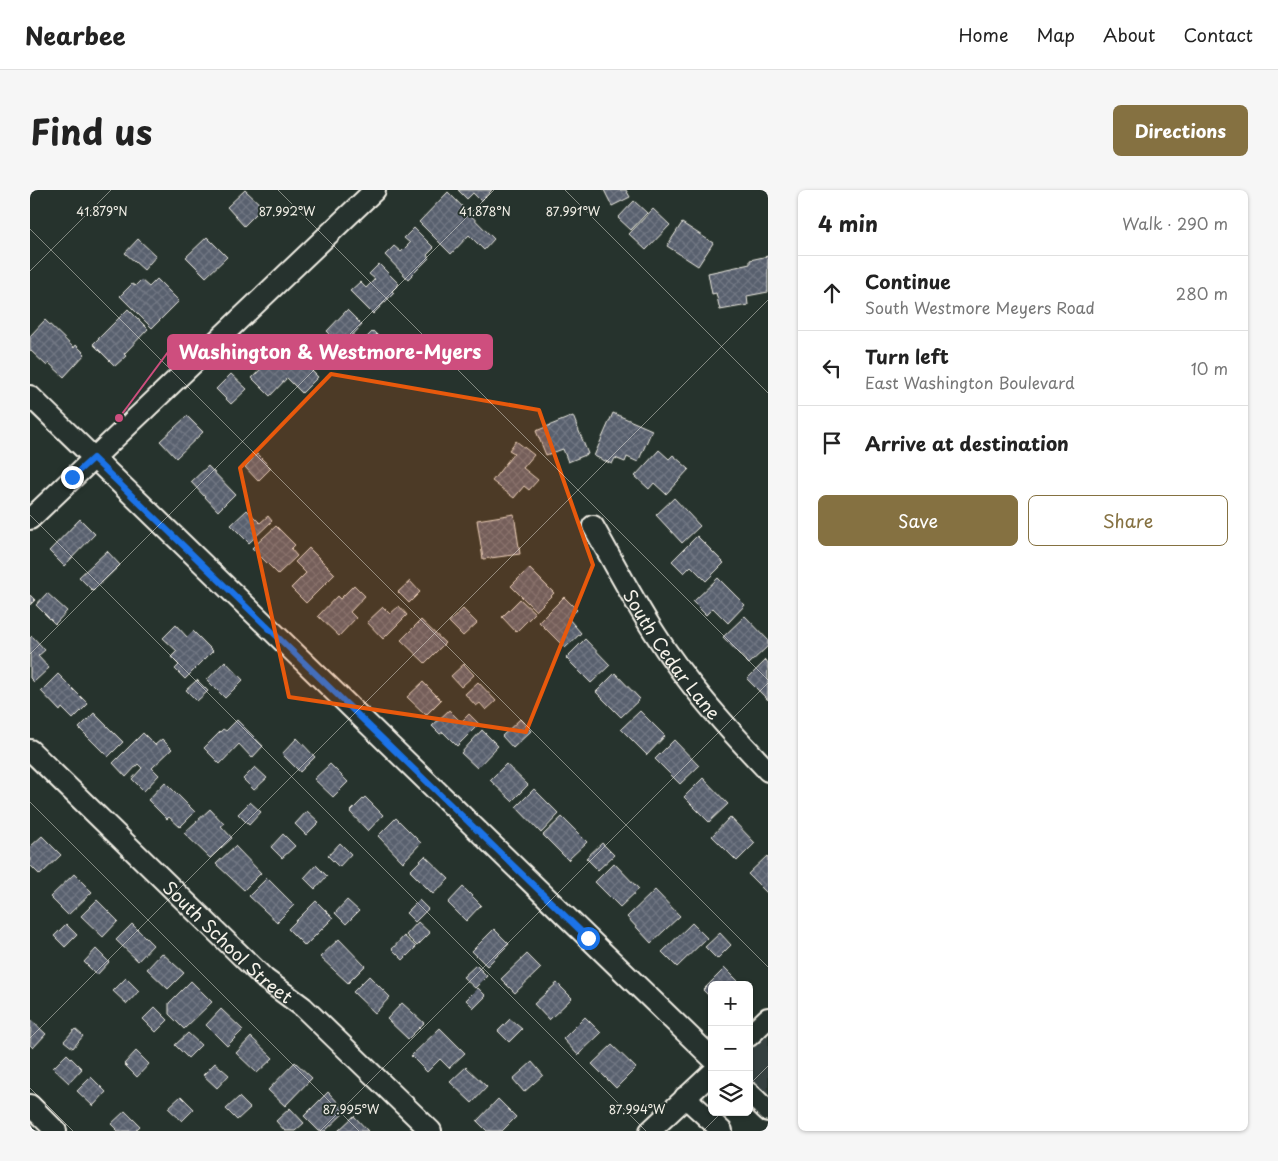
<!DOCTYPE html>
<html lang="en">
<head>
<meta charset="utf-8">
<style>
  :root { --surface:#fff; --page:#f6f6f6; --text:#222; --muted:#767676; --line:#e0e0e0; --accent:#857141 }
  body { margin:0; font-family:"Playpen Sans",sans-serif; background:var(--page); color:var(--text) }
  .controls { position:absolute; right:15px; bottom:15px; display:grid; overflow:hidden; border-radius:8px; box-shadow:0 1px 4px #0004 }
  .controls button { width:45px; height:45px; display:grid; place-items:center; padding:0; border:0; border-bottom:1px solid var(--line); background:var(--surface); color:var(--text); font:25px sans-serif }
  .stop { position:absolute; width:15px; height:15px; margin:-11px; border:4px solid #1a73e8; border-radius:50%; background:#fff }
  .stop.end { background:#1a73e8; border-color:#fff; box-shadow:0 1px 5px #0008 }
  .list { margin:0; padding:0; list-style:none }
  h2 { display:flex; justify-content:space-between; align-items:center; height:65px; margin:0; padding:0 20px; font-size:21px }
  h2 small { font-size:16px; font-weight:400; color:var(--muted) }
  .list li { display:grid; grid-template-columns:32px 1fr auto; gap:15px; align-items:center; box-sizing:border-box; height:75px; padding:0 20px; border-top:1px solid var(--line) }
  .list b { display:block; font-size:19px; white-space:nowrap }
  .list p { margin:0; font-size:16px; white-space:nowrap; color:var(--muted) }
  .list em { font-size:16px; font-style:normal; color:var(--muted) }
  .actions { display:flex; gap:10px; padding:15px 20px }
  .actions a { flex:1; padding:11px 0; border:1px solid var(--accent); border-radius:8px; text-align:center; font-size:18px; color:var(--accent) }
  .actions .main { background:var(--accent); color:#fff }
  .icon { flex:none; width:28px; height:28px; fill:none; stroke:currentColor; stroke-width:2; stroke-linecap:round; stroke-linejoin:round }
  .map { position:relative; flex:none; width:738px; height:941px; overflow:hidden; border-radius:8px }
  header { display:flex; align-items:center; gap:30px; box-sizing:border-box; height:70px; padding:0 25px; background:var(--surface); border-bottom:1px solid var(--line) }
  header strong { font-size:24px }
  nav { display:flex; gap:28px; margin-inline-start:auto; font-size:18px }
  .intro { display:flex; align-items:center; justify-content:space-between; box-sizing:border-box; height:120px; padding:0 30px }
  h1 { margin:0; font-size:35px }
  .button { padding:12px 22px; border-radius:8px; background:var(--accent); color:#fff; font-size:18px; font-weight:700 }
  main { display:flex; gap:30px; padding:0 30px }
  aside { flex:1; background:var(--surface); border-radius:8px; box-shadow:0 1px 4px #0004 }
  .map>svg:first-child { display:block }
</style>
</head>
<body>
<header>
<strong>Nearbee</strong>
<nav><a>Home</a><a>Map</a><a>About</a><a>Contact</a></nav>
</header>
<div class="intro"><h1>Find us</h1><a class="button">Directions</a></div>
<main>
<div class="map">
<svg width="738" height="941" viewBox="0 0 738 941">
  <defs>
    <pattern id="building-cross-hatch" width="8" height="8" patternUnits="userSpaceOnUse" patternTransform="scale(1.25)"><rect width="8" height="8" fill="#59606e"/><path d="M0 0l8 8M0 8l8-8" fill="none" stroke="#717783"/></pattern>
  </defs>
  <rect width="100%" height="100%" fill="#26332d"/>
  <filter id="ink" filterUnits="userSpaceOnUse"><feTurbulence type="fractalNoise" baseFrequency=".02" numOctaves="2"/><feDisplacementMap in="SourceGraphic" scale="10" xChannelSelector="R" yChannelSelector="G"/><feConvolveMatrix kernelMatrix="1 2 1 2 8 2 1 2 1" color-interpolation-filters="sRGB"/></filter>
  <g filter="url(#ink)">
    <!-- built -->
    <polygon fill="#354040" points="738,840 738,908 719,891 719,858"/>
    <!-- building -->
    <g fill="url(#building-cross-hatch)" stroke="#f4f1e8">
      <polygon points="215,0 233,17 214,36 197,17"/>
      <polygon points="428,0 462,0 451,11 443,3 437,9"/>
      <polygon points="574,0 596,0 600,7 582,16"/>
      <polygon points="418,2 464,49 454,60 439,45 421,64 389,32"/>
      <polygon points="604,11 617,23 601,40 588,28"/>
      <polygon points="623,19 640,35 616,60 599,44"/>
      <polygon points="652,33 683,53 668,76 637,56"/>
      <polygon points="384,38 404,58 397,65 399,68 378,89 355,65 364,56 371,62 380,53 374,48"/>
      <polygon points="177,47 197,67 176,87 156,67"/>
      <polygon points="108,49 126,66 114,80 95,63"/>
      <polygon points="738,66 738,102 717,106 718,115 690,120 686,103 682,104 678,83 720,74 720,70"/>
      <polygon points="349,74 369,94 362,101 364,103 343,124 320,101 330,92 336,98 345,89 339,84"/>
      <polygon points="127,89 149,111 122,138 90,106 102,94 105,96 111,90 119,97"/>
      <polygon points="98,119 118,139 94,164 96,166 85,176 63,154"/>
      <polygon points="317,120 332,135 312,156 297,141"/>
      <polygon points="15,130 44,158 46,155 55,164 34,187 19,173 17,176 0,160 0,146"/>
      <polygon points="343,141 356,154 342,168 329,155"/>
      <polygon points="255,154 288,187 272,203 257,188 240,206 222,188"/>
      <polygon points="201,184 217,199 201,214 186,199"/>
      <polygon points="583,223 622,240 608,272 597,267 595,272 585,268 582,274 564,266"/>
      <polygon points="157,226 173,242 146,268 130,251"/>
      <polygon points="543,226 558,264 538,272 533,259 516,265 506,241"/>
      <polygon points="486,251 504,265 493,278 508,290 499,300 494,296 484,308 462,291 484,263 479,260"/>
      <polygon points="629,260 639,269 643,265 659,279 636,304 624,293 619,299 605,286"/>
      <polygon points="227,264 241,278 228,291 215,277"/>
      <polygon points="178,276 205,304 188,321 161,292"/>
      <polygon points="644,308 670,336 652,353 626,325"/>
      <polygon points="217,320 230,333 238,326 242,331 219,353 201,335"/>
      <polygon points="484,324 490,364 453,369 447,330"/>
      <polygon points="50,329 65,344 34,376 19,361"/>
      <polygon points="246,336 265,355 261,359 267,366 248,384 222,358"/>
      <polygon points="667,346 694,373 676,391 661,376 654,383 642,371"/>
      <polygon points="279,358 305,384 276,413 261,398 276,383 265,372"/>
      <polygon points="77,361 90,375 63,401 49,387"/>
      <polygon points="499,378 524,403 506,421 481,396"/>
      <polygon points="688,388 715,415 698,433 683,418 676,425 663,412"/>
      <polygon points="380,391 390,402 379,413 368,402"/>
      <polygon points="324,395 335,406 320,422 326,428 309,446 288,426 307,406 310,409"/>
      <polygon points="17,403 37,421 25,434 6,415"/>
      <polygon points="0,405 5,410 0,415"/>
      <polygon points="534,407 547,420 538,428 551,443 535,458 509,432"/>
      <polygon points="490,409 505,423 486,442 472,427"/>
      <polygon points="369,416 377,425 353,449 337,432 353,417 360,424"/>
      <polygon points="433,419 447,433 433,446 419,432"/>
      <polygon points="715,426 738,450 738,456 719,474 693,447"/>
      <polygon points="391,430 415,453 395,473 371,450"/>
      <polygon points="146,435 157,447 163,441 183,461 155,489 145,479 149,475 141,467 147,461 133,448"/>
      <polygon points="2,446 15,460 8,466 19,478 4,492 0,488 0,448"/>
      <polygon points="555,449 580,475 561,493 536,468"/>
      <polygon points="736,470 738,473 738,510 717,489"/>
      <polygon points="195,471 213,490 195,508 177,490"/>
      <polygon points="434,474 444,485 431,497 421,486"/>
      <polygon points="585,483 610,509 591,527 566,502"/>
      <polygon points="28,484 58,514 43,529 32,518 30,521 11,501"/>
      <polygon points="167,490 178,501 167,511 156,500"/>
      <polygon points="393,492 411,510 396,525 377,507"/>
      <polygon points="448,492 466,511 456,520 450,513 446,516 435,504"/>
      <polygon points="419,520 431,532 439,524 449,534 427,556 413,542 410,544 402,536"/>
      <polygon points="610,521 635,546 617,565 591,539"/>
      <polygon points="64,523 93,552 78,567 49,538"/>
      <polygon points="490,529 501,541 483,558 472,546"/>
      <polygon points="207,530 233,556 222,568 209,554 190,574 174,558 193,539 196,541"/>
      <polygon points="452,540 468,556 447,578 431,563"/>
      <polygon points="113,543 125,555 132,549 142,559 122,578 129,585 114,601 102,589 112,578 108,574 96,587 83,573"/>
      <polygon points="267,548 285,567 270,582 252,564"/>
      <polygon points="644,550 669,576 650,594 625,569"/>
      <polygon points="300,574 318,592 303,607 284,589"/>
      <polygon points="476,574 498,595 482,611 460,590"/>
      <polygon points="225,577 237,588 224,600 213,589"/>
      <polygon points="673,588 698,614 679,632 654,607"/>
      <polygon points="135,592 165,622 150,637 139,627 137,629 118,610"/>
      <polygon points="504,599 529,624 511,643 486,617"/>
      <polygon points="335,607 353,625 338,641 320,622"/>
      <polygon points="220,612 231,622 219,635 208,624"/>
      <polygon points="180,619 194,634 191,636 202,648 180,668 154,643"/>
      <polygon points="277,621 289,632 276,645 265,634"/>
      <polygon points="532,627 557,652 538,670 513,645"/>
      <polygon points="700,627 725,653 707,671 682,646"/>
      <polygon points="366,628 391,653 373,672 348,646"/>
      <polygon points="253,644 265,656 252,668 241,657"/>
      <polygon points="12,646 31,665 10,685 0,675 0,657"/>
      <polygon points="310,653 321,664 309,677 298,666"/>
      <polygon points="572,653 584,665 568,680 556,668"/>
      <polygon points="205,656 231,683 214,700 186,674"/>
      <polygon points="395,666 419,689 403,704 380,681"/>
      <polygon points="737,666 738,667 738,704 718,684"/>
      <polygon points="584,673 609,699 590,717 565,692"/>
      <polygon points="286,675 297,686 285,699 274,688"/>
      <polygon points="44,684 62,702 38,725 20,707"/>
      <polygon points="237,688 264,715 247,732 219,706"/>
      <polygon points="433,697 451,715 436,731 418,713"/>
      <polygon points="625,700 650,726 621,753 597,727"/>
      <polygon points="67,710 88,731 73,747 51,726"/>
      <polygon points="317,710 329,721 316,734 305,723"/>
      <polygon points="389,710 398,719 385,732 376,723"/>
      <polygon points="286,711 303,728 275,756 258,739"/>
      <polygon points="388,732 400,743 387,756 376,745"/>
      <polygon points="662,733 677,748 647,777 632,762"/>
      <polygon points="36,734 47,745 35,757 24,746"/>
      <polygon points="102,734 123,755 108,771 86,750"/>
      <polygon points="464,739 479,754 457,776 442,761"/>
      <polygon points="690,743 701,755 687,769 675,757"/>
      <polygon points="374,746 386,757 373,770 362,759"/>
      <polygon points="309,749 335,776 318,793 290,767"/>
      <polygon points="66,759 79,772 67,785 54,772"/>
      <polygon points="132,763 154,783 138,799 117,779"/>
      <polygon points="497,764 511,778 485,803 471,789"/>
      <polygon points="446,775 457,786 445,798 433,787"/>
      <polygon points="695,778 711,794 682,795 682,809 673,800"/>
      <polygon points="339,786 360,807 345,823 323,802"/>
      <polygon points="96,788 109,801 97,814 83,801"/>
      <polygon points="161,791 182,812 154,839 139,824 139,813"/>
      <polygon points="527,793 542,808 519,830 504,814"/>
      <polygon points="448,798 456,806 444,818 436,810"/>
      <polygon points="372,813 394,833 378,849 357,829"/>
      <polygon points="125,817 138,830 126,842 113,829"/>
      <polygon points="191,819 213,840 197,856 176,835"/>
      <polygon points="555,827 571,843 548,865 533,849"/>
      <polygon points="480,829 492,839 479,852 468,841"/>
      <polygon points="1,830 16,844 3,858 0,855"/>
      <polygon points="410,838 435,863 419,878 410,869 397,882 381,866"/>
      <polygon points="45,839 53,846 43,858 34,851"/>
      <polygon points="158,843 171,855 158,868 145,855"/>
      <polygon points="221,847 243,868 227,883 206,863"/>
      <polygon points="582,855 606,878 586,898 562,874"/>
      <polygon points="106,861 119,874 107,887 94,874"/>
      <polygon points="37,864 52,879 39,893 23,878"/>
      <polygon points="265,872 282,888 255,916 238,900"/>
      <polygon points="502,872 513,885 494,902 483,889"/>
      <polygon points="185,873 199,885 187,898 173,885"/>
      <polygon points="436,877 457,897 442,913 420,892"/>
      <polygon points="61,887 76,902 63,916 47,901"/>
      <polygon points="298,902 316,921 295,941 289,941 274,926"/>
      <polygon points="151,906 164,919 152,931 138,918"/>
      <polygon points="209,907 220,918 207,930 196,919"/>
      <polygon points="468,909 486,927 472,941 457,941 447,931"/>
      <polygon points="260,918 274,933 265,941 255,941 246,931"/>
      <polygon points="95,921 110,936 105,941 88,941 81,934"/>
      <polygon points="324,926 338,941 308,941"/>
    </g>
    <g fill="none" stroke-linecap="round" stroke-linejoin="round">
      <!-- minor casing -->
      <g stroke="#f4f1e8" stroke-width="24">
        <g id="minor">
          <polyline points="0,206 682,868"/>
          <polyline points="0,329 345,0"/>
          <path id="s1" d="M563,336C583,371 602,408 624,442C656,493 697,538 738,581"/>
          <path id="s2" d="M0,560L235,789L273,817L401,941"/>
          <polyline points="719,846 738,828"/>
          <polyline points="719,903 738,921"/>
          <polyline points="655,907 692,941"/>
          <polyline points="0,915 26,941"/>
          <polyline points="620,941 682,883"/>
        </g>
      </g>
      <!-- minor -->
      <use href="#minor" stroke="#26332d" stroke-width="20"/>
    </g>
  </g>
  <g fill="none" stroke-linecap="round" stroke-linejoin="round" filter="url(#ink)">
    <!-- route -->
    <polyline stroke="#1a73e8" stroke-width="6" points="42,287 63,268 558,748"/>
  </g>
  <!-- marked area -->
  <path fill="#e8590c" fill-opacity="0.2" stroke="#e8590c" stroke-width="4" stroke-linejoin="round" d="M301,184L509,220L563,375L496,542L259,507L210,278Z"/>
  <!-- ticks -->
  <path fill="none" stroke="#f4f1e8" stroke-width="1" stroke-opacity="0.45" d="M248,0L738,490M535,0L738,203M0,39L738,777M0,81L81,0M0,325L616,941M0,464L464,0M0,612L329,941M0,848L738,110M719,895L738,876M0,898L43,941M290,941L738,493M673,941L692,922"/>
  <g text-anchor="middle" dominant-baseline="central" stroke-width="4" stroke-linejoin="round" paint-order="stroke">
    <!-- street labels -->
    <g font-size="18" fill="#f4f1e8" stroke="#26332d">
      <text stroke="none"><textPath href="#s1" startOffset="151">South Cedar Lane</textPath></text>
      <text stroke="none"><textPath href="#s2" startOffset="276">South School Street</textPath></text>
    </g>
  </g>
  <g font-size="12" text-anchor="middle" fill="#f4f1e8" stroke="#26332d" stroke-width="4" stroke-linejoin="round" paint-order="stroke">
    <text x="72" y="26">41.879°N</text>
    <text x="257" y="26">87.992°W</text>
    <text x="455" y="26">41.878°N</text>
    <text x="543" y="26">87.991°W</text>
    <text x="321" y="924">87.995°W</text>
    <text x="607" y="924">87.994°W</text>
  </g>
  <!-- callouts -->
  <path fill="none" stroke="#ce4e7e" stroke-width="2" d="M89 228L138 162"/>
  <circle fill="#ce4e7e" stroke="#26332d" stroke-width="2" cx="89" cy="228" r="5"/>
  <rect fill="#ce4e7e" stroke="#ce4e7e" stroke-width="2" x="138" y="145" width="324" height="34" rx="5"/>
  <g font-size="19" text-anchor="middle" font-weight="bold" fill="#fff">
    <text x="300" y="169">Washington &amp; Westmore-Myers</text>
  </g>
</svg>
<div class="controls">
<button>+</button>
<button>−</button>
<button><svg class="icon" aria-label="layers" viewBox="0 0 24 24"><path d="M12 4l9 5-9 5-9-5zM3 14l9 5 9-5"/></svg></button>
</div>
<div class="stop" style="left:558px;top:748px"></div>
<div class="stop end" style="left:42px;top:287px"></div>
</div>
<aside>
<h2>4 min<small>Walk · 290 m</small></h2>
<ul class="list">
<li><svg class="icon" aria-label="ahead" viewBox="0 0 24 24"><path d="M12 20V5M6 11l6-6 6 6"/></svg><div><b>Continue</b><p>South Westmore Meyers Road</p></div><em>280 m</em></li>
<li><svg class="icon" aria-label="left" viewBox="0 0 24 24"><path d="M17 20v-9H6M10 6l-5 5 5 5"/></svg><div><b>Turn left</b><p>East Washington Boulevard</p></div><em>10 m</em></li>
<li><svg class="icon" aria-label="arrive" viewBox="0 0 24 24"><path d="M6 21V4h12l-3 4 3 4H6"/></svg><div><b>Arrive at destination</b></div></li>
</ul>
<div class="actions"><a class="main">Save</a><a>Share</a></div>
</aside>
</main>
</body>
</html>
